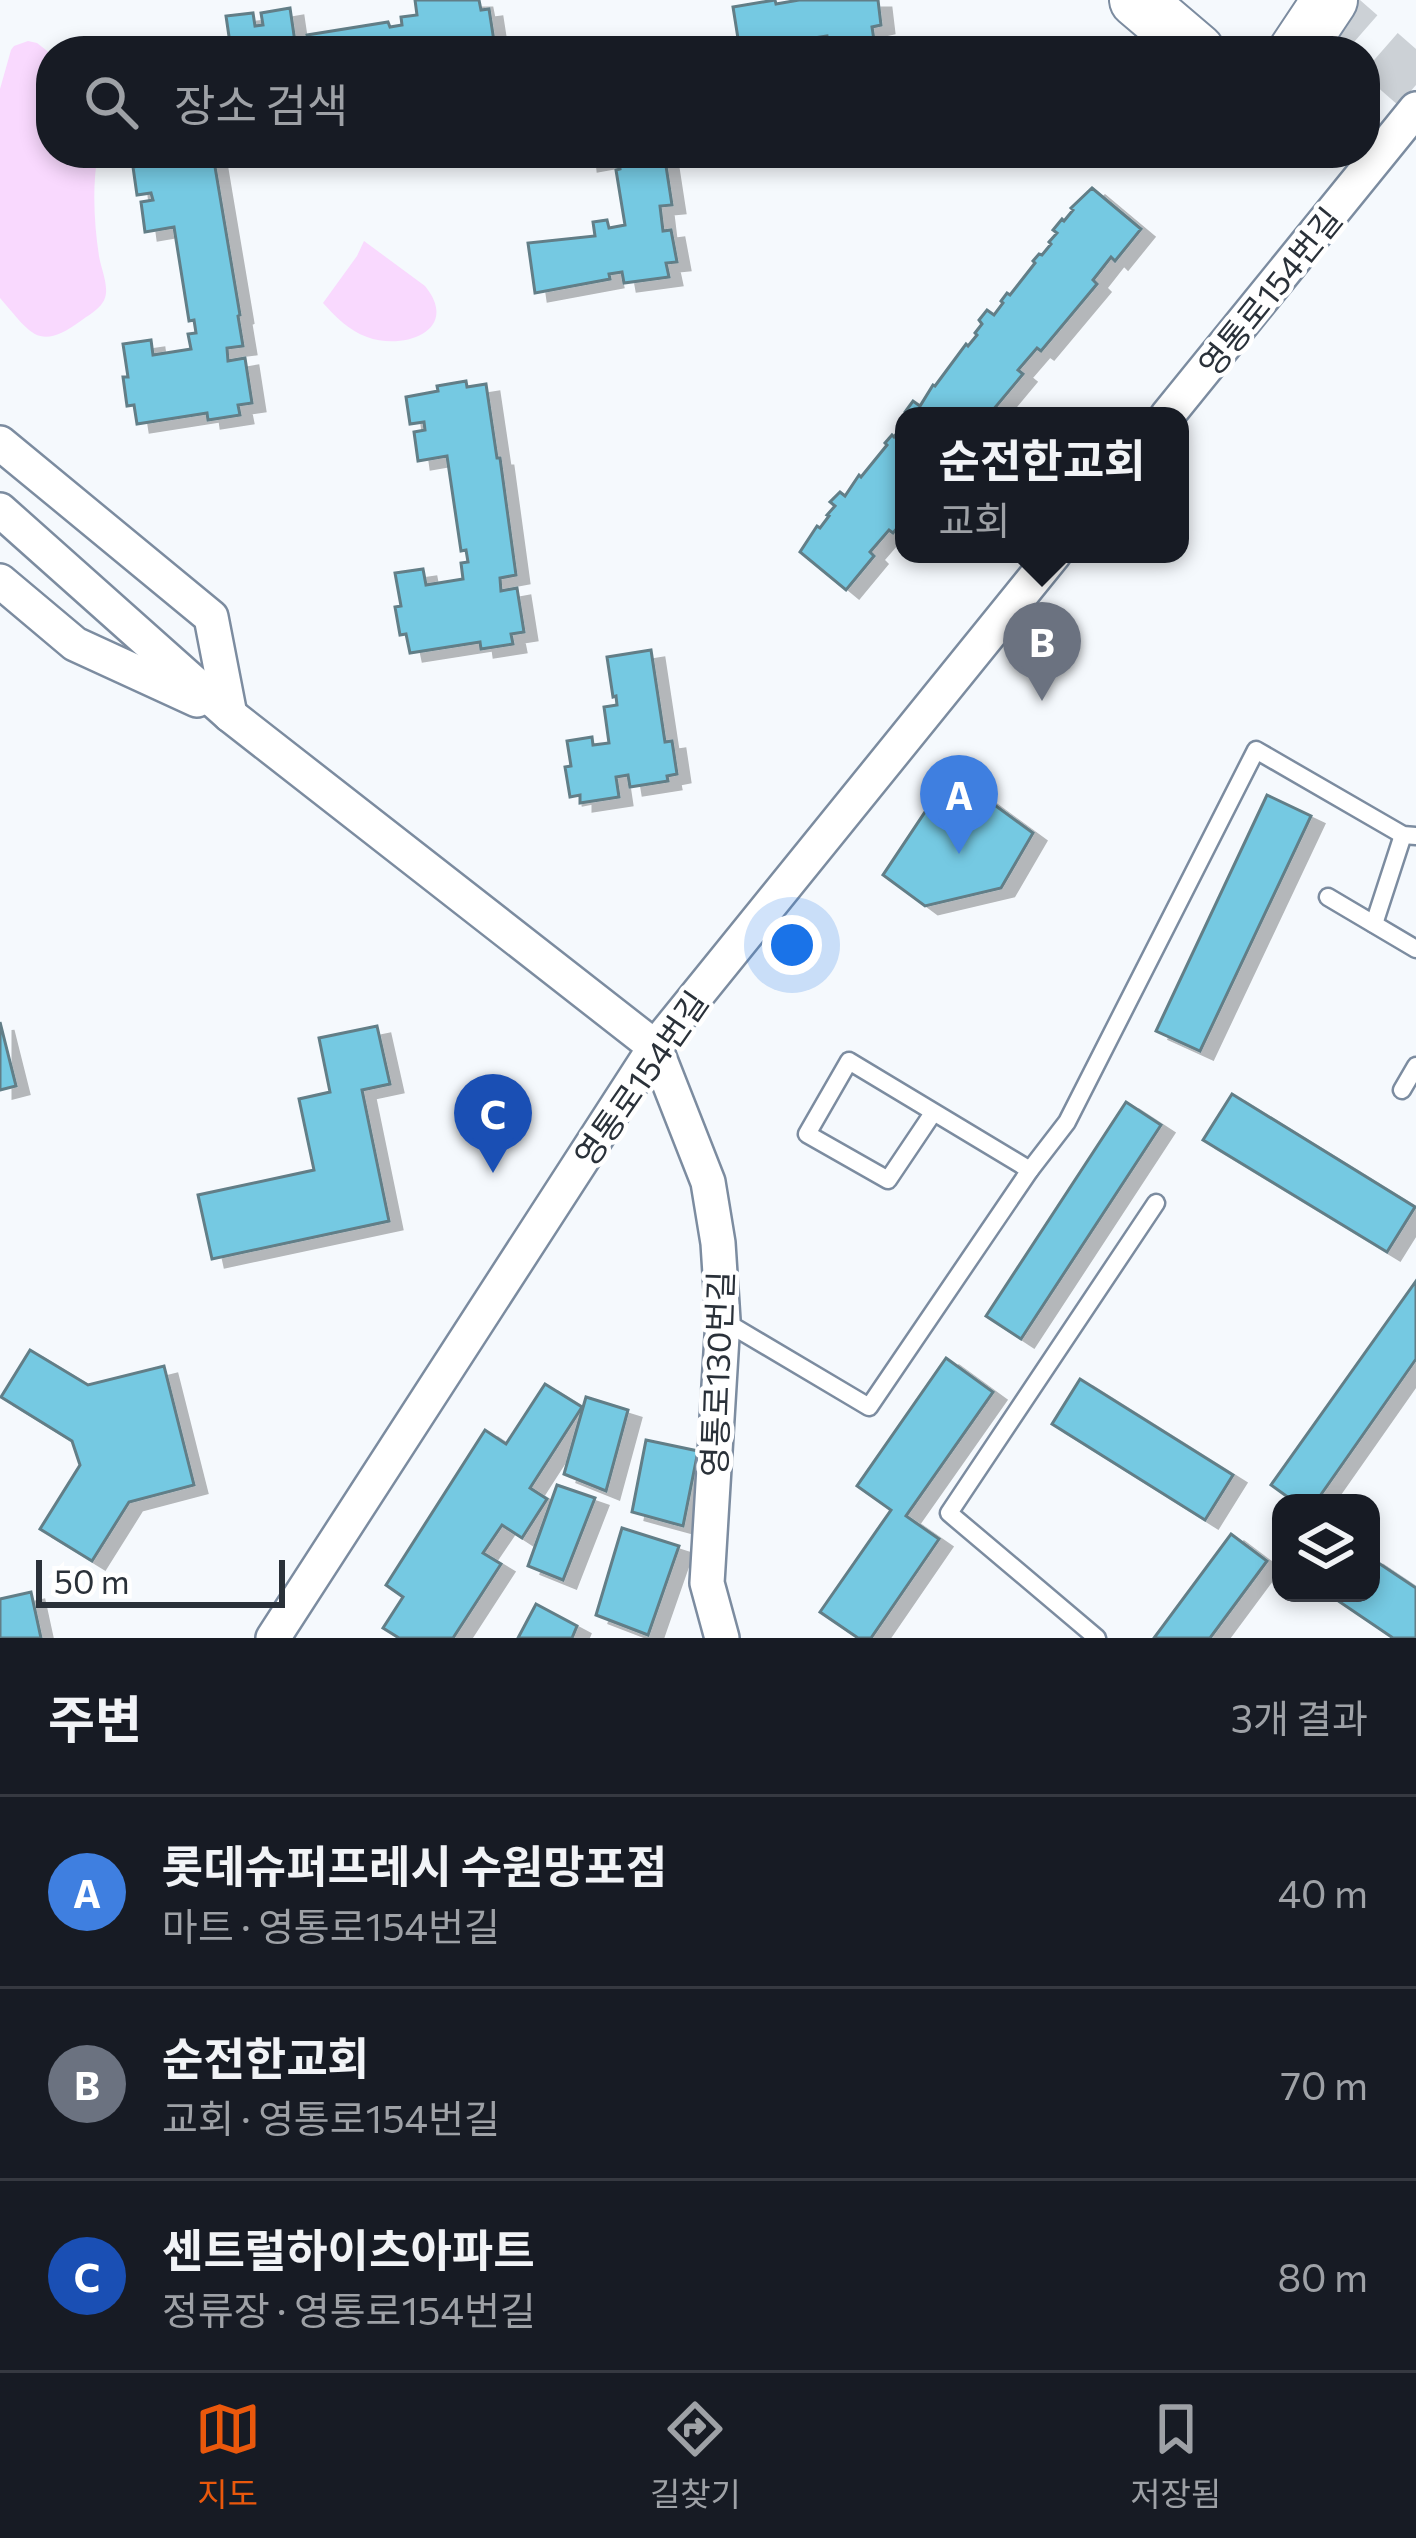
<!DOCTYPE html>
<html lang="ko">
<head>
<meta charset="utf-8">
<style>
  :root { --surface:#171b24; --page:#242831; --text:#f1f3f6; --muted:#9ea1a6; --line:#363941; --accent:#ea580c }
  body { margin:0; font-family:Commissioner,"Noto Sans KR",sans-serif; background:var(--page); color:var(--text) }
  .controls { position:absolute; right:36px; bottom:36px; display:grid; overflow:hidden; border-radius:24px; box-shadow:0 6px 18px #0003 }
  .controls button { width:108px; height:108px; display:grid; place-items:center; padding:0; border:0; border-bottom:3px solid var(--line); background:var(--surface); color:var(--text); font:60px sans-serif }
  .scale { position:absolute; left:36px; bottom:30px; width:249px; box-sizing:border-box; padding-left:12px; border:6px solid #2a3139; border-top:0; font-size:33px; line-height:42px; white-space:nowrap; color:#2a3139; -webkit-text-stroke:9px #fff; paint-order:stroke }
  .you { position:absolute; left:792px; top:945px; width:42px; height:42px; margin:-30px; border:9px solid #fff; border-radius:50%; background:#1a73e8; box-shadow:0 0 0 18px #1a73e833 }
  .badge { display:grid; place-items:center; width:78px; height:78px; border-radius:50%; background:var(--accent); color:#fff; font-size:39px; font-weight:700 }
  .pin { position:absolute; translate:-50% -99px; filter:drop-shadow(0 3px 6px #0008) }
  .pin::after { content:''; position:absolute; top:63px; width:42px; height:36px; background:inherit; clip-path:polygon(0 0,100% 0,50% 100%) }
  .popup { position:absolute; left:895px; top:407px; width:294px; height:156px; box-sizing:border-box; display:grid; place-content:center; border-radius:24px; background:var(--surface); filter:drop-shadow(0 3px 9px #0005); font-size:39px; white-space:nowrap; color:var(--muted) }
  .popup b { font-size:45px; color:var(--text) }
  .popup::after { content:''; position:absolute; left:50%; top:100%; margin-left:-24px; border:24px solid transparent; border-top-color:var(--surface) }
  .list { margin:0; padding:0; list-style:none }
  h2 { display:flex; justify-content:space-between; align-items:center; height:156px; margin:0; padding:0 48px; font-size:51px }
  h2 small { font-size:39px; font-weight:400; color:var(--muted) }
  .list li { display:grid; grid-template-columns:78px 1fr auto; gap:36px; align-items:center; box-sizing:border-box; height:192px; padding:0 48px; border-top:3px solid var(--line) }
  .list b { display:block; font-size:45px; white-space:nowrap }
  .list p { margin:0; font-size:39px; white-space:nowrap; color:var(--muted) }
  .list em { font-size:39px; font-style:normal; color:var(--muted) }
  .icon { flex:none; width:66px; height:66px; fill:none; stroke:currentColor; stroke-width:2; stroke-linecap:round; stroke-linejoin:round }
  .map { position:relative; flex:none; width:1416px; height:1638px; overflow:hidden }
  .search { position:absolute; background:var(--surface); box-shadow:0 6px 18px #0003; left:36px; right:36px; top:36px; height:132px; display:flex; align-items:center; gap:30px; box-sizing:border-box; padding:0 42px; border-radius:48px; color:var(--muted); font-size:45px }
  .sheet { height:732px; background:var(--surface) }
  nav { display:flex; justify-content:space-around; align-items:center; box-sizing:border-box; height:168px; border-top:3px solid var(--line); background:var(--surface); font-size:33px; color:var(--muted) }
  nav a { display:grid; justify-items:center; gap:6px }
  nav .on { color:var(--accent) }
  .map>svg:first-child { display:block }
</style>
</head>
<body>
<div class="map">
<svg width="1416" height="1638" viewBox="0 0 1416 1638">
  <defs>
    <filter id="shadow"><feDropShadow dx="13" dy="8" stdDeviation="0" flood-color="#0004"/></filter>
  </defs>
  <rect width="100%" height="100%" fill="#f5f9fd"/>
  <!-- green -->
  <g fill="#f9d9fe">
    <path d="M28,41L37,43L51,54V153H98C92,186 94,223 99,256C101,268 107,281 106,293C105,306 92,313 82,320C38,353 31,333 0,298V89L11,50L14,46Z"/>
    <path d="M364,241L425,286C461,330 404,351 367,337C348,330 337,318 323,303L357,256Z"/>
  </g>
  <!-- building -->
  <g fill="#75c9e2" stroke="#627e87" stroke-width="3" filter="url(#shadow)">
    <polygon points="415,0 479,0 481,10 489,9 494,41 484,43 485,51 225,51 231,50 226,16 253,13 255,26 263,25 261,13 290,8 295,42 308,39 307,35 388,22 390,27 402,25 401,17 417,15"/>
    <polygon points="775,0 776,4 799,0 878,0 881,25 872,27 874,40 829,47 827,36 814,38 815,43 785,48 786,50 740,51 733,7"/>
    <polygon points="193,153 194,158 213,155 240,315 238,316 243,346 227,348 228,361 245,358 252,403 238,405 240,415 208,420 207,413 137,424 134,405 127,406 123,377 128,377 123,344 151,340 153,355 191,349 188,334 196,333 194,320 189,321 174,227 145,232 141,202 153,200 151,193 137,195 133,167 166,162 165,156"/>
    <polygon points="584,153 664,153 672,205 660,206 663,231 671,230 677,262 666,263 669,277 624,283 622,272 609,274 610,279 535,293 528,243 595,236 593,222 607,220 609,228 625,225 616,170 620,169 618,157 585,163"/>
    <polygon points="1092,188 1141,229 1115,261 1111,257 1093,280 1097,284 1041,351 1037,348 1018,370 1023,374 988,416 908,416 905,412 913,401 920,406 933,385 935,386 966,344 968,346 977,335 975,333 982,324 979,320 987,310 994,315 1003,303 1001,301 1007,293 1010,295 1035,263 1033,261 1039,254 1042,255 1051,244 1049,242 1057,233 1053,230 1062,219 1064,221 1073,210 1071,208"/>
    <polygon points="466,381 467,387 486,384 497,458 500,458 516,575 500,578 501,591 517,588 524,632 511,634 513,644 481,649 480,642 410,653 406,634 400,635 395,607 401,606 395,573 423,569 426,585 463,579 461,563 468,562 466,550 461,551 447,456 418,461 414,432 425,430 424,422 410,424 406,397 438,391 437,386"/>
    <polygon points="904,420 904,520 893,533 889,530 870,552 874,556 846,590 800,552 817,526 820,528 829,516 827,515 835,506 830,502 840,492 845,496 859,475 861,477 887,445 885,443 892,435 894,437 903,425 901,424"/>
    <polygon points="651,650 665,742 672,741 677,774 667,776 668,781 630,787 628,775 616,777 619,797 580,803 580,795 570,797 565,767 571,766 567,741 592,737 593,745 609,743 604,707 617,705 616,696 613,697 607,657"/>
    <polygon points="951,773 1033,833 1001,888 925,906 883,875"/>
    <polygon points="1267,795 1311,816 1200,1051 1156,1031"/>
    <polygon points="0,1022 16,1086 0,1090"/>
    <polygon points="377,1026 390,1084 362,1090 389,1221 212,1259 198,1195 314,1170 299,1099 330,1092 319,1038"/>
    <polygon points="1232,1094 1415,1207 1387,1252 1203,1140"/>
    <polygon points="1126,1102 1161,1125 1021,1339 986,1316"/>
    <polygon points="1416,1281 1416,1359 1315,1503 1296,1503 1271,1485"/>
    <polygon points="30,1350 88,1385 164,1366 194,1485 129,1502 92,1561 40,1529 80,1465 72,1441 1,1397"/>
    <polygon points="946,1358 993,1392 906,1516 939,1539 871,1638 858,1638 820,1612 891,1510 857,1486"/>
    <polygon points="1080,1379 1233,1475 1205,1520 1052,1424"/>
    <polygon points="545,1384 582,1407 530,1488 547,1499 522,1538 502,1525 483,1553 501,1564 453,1638 399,1638 383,1628 403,1597 386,1585 485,1430 506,1444"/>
    <polygon points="586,1397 628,1410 606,1491 564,1474"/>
    <polygon points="646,1440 698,1451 683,1526 632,1512"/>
    <polygon points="557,1485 595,1498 563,1580 528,1566"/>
    <polygon points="622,1528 679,1546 648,1635 596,1615"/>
    <polygon points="1231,1534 1267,1561 1210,1638 1154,1638"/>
    <polygon points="1371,1558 1416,1588 1416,1638 1393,1638 1328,1594 1371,1593"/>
    <polygon points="31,1592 41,1638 0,1638 0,1599"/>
    <polygon points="536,1604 577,1626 572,1638 518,1638"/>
  </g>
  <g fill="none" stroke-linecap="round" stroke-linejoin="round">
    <!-- trunk-tunnel -->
    <polyline stroke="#ccd1d6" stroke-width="54" stroke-dasharray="54 27" stroke-linecap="butt" points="1319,0 1416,85"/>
    <!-- service casing -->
    <g stroke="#7c8ca0" stroke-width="21">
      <g id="service">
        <polyline points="1328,897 1416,949"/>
        <polyline points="1374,924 1403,835"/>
        <polyline points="1402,1090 1416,1066"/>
        <polyline points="933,1113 888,1180 807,1134 849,1061 1030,1170"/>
        <polyline points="724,1321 869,1407 1030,1170 1067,1122 1256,750 1403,835 1416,836"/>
        <polyline points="1097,1638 949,1513 1156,1203"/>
      </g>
    </g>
    <!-- minor casing -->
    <g stroke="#7c8ca0" stroke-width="38">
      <g id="minor">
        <polyline points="1167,416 1416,109"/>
        <polyline points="0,443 211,617 230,715"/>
        <polyline points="0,510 230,715 655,1047 708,1182 718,1243 723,1320 707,1583 722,1638"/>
        <polyline points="0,581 75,644 197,700"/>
        <polyline points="273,1638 655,1047 1054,554"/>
      </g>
    </g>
    <!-- trunk casing -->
    <g stroke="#7c8ca0" stroke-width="58">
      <g id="trunk">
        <polyline points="1137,0 1197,51"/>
        <polyline points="1296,51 1330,0"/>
      </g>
    </g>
    <!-- service -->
    <use href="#service" stroke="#fff" stroke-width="16"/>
    <!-- minor -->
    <use href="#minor" stroke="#fff" stroke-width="33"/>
    <!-- trunk -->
    <use href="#trunk" stroke="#fff" stroke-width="54"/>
  </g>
  <g text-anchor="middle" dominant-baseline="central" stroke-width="9" stroke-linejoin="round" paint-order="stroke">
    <!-- street labels -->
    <g font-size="33" fill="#2a3139" stroke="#fff">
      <text transform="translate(1269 291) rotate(-51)">영통로154번길</text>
      <text transform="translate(640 1078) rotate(-55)">영통로154번길</text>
      <text transform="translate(716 1374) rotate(-88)">영통로130번길</text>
    </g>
  </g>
</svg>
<div class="controls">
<button><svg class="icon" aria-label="layers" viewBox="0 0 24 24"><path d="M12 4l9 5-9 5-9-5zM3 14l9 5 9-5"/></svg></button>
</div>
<div class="scale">50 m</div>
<div class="you"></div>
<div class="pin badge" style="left:959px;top:854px;background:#3f7fe0">A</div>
<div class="pin badge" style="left:1042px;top:701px;background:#6b7280">B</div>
<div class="popup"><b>순전한교회</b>교회</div>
<div class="pin badge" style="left:493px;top:1173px;background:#1a4fb4">C</div>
<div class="search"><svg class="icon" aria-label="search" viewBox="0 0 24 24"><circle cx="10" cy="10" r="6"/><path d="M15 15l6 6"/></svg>장소 검색</div>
</div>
<section class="sheet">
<h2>주변<small>3개 결과</small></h2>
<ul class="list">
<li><span class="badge" style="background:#3f7fe0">A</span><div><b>롯데슈퍼프레시 수원망포점</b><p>마트 · 영통로154번길</p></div><em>40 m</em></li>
<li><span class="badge" style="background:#6b7280">B</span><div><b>순전한교회</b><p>교회 · 영통로154번길</p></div><em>70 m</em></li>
<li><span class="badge" style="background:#1a4fb4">C</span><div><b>센트럴하이츠아파트</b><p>정류장 · 영통로154번길</p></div><em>80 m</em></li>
</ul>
</section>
<nav>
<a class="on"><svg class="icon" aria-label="map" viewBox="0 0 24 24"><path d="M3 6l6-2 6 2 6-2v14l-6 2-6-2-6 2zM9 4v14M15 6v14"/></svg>지도</a>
<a><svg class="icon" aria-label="directions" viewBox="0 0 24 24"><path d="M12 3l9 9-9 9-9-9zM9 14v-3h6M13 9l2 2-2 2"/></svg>길찾기</a>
<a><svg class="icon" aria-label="saved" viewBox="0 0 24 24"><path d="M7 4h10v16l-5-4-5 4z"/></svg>저장됨</a>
</nav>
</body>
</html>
